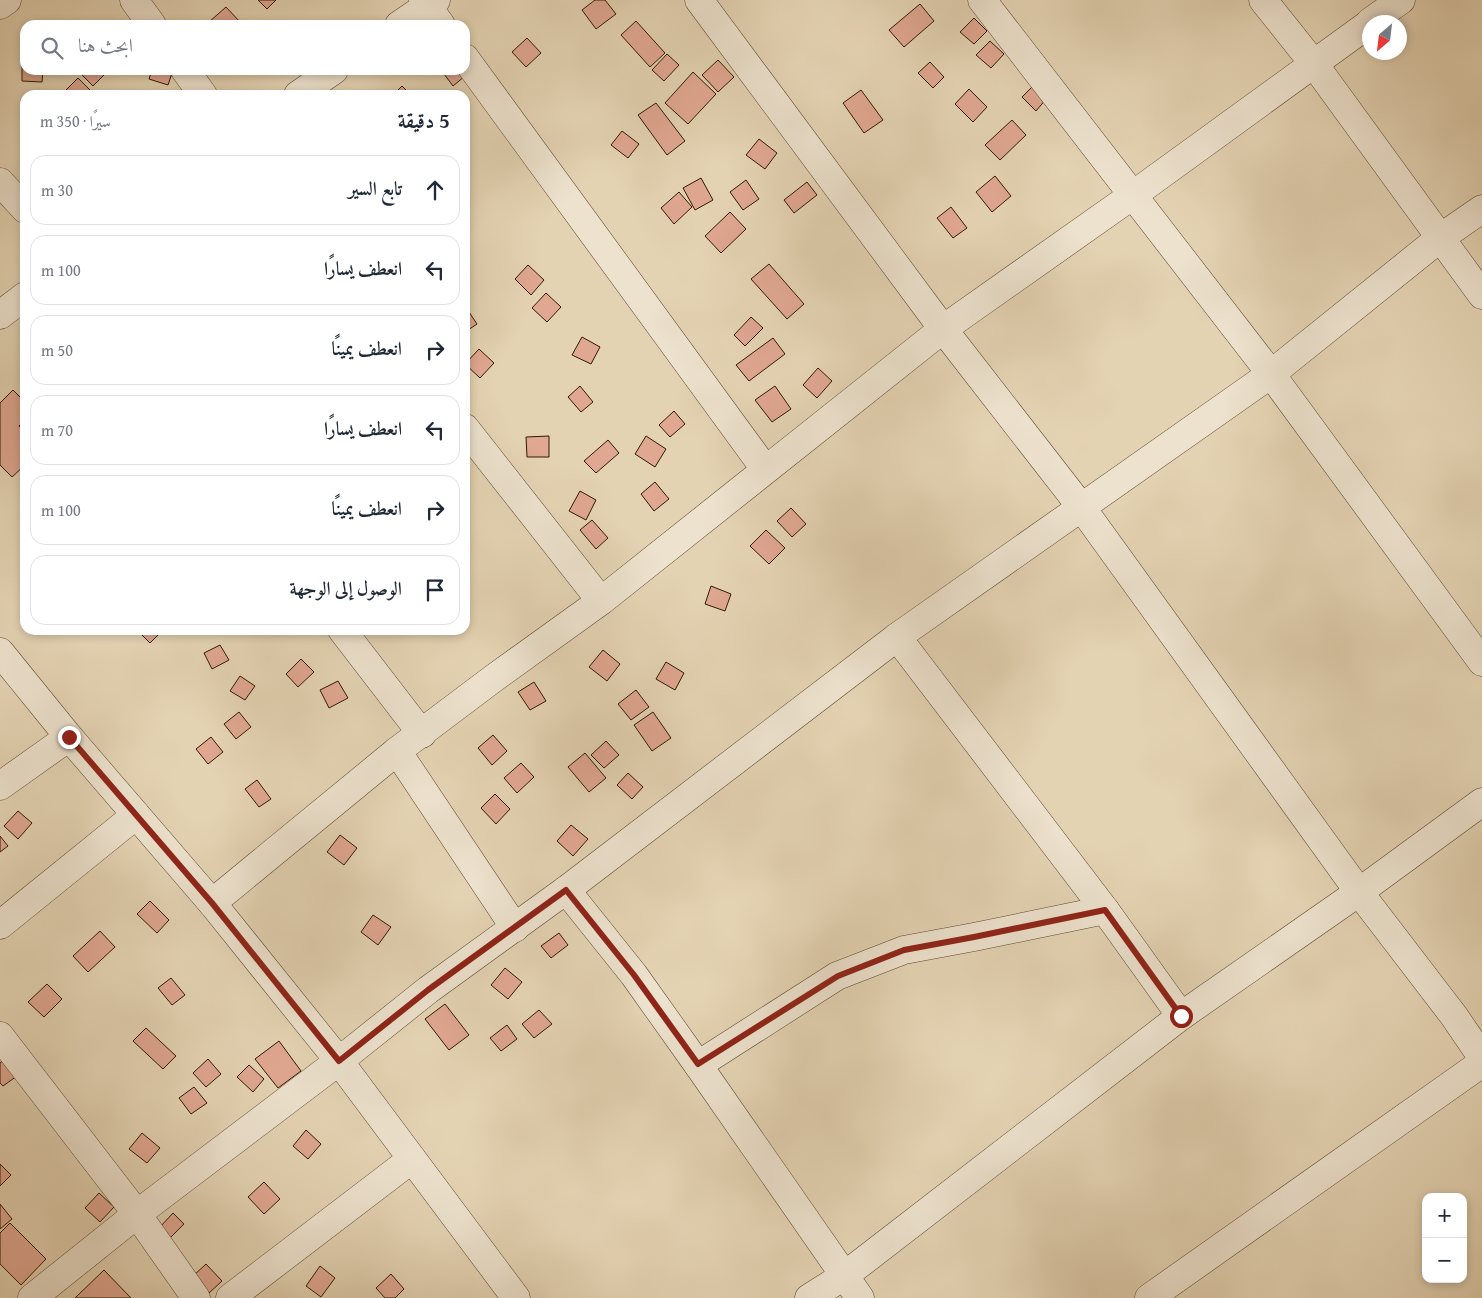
<!DOCTYPE html>
<html lang="ar">
<head>
<meta charset="utf-8">
<style>
  :root { --surface:#fff; --page:#f6f6f7; --text:#1f2937; --muted:#747a83; --line:#e0e1e3 }
  body { margin:0; font-family:"Gentium Book Plus",Amiri,serif; background:var(--page); color:var(--text); direction:rtl }
  .controls { position:absolute; right:15px; bottom:15px; display:grid; overflow:hidden; border-radius:10px; box-shadow:0 2px 8px #0003 }
  .controls button { width:45px; height:45px; display:grid; place-items:center; padding:0; border:0; border-bottom:1px solid var(--line); background:var(--surface); color:var(--text); font:25px sans-serif }
  .compass { position:absolute; left:1362px; top:15px; width:45px; height:45px; border-radius:50%; background:var(--surface); box-shadow:0 2px 8px #0003; rotate:208deg }
  .stop { position:absolute; width:15px; height:15px; margin:-11px; border:4px solid #8f2418; border-radius:50%; background:#fff }
  .stop.end { background:#8f2418; border-color:#fff; box-shadow:0 1px 5px #0008 }
  .list { margin:0; padding:0; list-style:none }
  h2 { display:flex; justify-content:space-between; align-items:center; height:65px; margin:0; padding:0 20px; font-size:21px }
  h2 small { font-size:16px; font-weight:400; color:var(--muted) }
  .list li { display:grid; grid-template-columns:32px 1fr auto; gap:15px; align-items:center; box-sizing:border-box; height:70px; margin:0 10px 10px; padding:0 10px; border:1px solid var(--line); border-radius:15px }
  .list b { display:block; font-size:19px; white-space:nowrap }
  .list em { font-size:16px; font-style:normal; color:var(--muted) }
  .icon { flex:none; width:28px; height:28px; fill:none; stroke:currentColor; stroke-width:2; stroke-linecap:round; stroke-linejoin:round }
  .map { position:relative; flex:none; width:1482px; height:1298px; overflow:hidden; direction:ltr }
  .search { position:absolute; background:var(--surface); box-shadow:0 2px 8px #0003; left:20px; top:20px; width:450px; height:55px; display:flex; align-items:center; gap:12px; box-sizing:border-box; padding:0 18px; border-radius:15px; color:var(--muted); font-size:19px }
  .panel { position:absolute; background:var(--surface); box-shadow:0 2px 8px #0003; left:20px; top:90px; width:450px; height:545px; border-radius:15px; direction:rtl }
  .map>svg:first-child { display:block }
</style>
</head>
<body>
<div class="map">
<svg width="1482" height="1298" viewBox="0 0 1482 1298">
  <rect width="100%" height="100%" fill="#e4d3b3"/>
  <filter id="stains"><feTurbulence type="fractalNoise" baseFrequency=".004" numOctaves="4"/><feColorMatrix values="0 0 0 0 .2 0 0 0 0 .09 0 0 0 0 .02 0 0 0 .5 -.17"/></filter>
  <radialGradient id="worn" r=".72"><stop offset=".6" stop-color="#630" stop-opacity="0"/><stop offset="1" stop-color="#630" stop-opacity=".3"/></radialGradient>
  <!-- building -->
  <g fill="#e0a791" stroke="#2f1a02">
    <polygon points="258,0 276,0 267,9"/>
    <polygon points="595,0 605,0 616,14 596,29 582,10"/>
    <polygon points="920,4 934,21 904,47 889,30"/>
    <polygon points="226,7 241,23 239,25 212,25 209,22"/>
    <polygon points="974,18 987,31 974,44 960,32"/>
    <polygon points="636,21 665,53 650,67 621,35"/>
    <polygon points="527,38 541,53 526,67 512,52"/>
    <polygon points="990,41 1004,54 991,68 976,55"/>
    <polygon points="667,54 679,65 664,81 652,70"/>
    <polygon points="22,60 25,60 25,70 43,70 42,82 22,81"/>
    <polygon points="718,60 734,77 718,92 702,75"/>
    <polygon points="930,62 944,77 933,88 918,73"/>
    <polygon points="82,70 102,70 106,73 93,86 80,73"/>
    <polygon points="152,70 173,70 168,85 149,79"/>
    <polygon points="441,70 465,70 471,71 453,86"/>
    <polygon points="693,72 716,94 688,124 665,103"/>
    <polygon points="78,78 90,90 85,95 66,95 63,93"/>
    <polygon points="402,86 411,95 393,95"/>
    <polygon points="1033,86 1047,98 1036,111 1022,97"/>
    <polygon points="969,89 987,107 973,122 955,104"/>
    <polygon points="861,90 883,120 864,133 843,103"/>
    <polygon points="656,103 685,141 667,155 638,115"/>
    <polygon points="1012,120 1026,135 1000,160 985,145"/>
    <polygon points="622,131 639,144 628,158 611,145"/>
    <polygon points="759,139 777,153 765,169 746,155"/>
    <polygon points="995,176 1011,196 992,212 976,192"/>
    <polygon points="701,178 713,200 695,210 683,188"/>
    <polygon points="746,180 759,199 743,210 730,192"/>
    <polygon points="807,182 817,195 794,213 784,200"/>
    <polygon points="679,192 692,207 674,224 661,208"/>
    <polygon points="951,207 967,228 953,238 937,218"/>
    <polygon points="730,212 746,229 721,253 705,236"/>
    <polygon points="769,264 804,304 787,319 751,279"/>
    <polygon points="528,265 544,280 531,295 515,279"/>
    <polygon points="546,293 561,307 547,322 532,308"/>
    <polygon points="465,306 477,324 465,332"/>
    <polygon points="751,317 763,328 745,346 734,335"/>
    <polygon points="582,337 600,347 591,364 572,355"/>
    <polygon points="773,338 785,354 749,381 736,365"/>
    <polygon points="479,349 494,363 480,378 465,364"/>
    <polygon points="818,368 832,381 817,398 803,385"/>
    <polygon points="580,386 593,402 581,412 568,397"/>
    <polygon points="775,386 791,409 772,422 755,400"/>
    <polygon points="13,390 25,402 25,420 19,426 25,432 25,465 12,477 0,465 0,403"/>
    <polygon points="674,411 685,424 670,437 659,425"/>
    <polygon points="549,436 549,457 527,457 526,437"/>
    <polygon points="646,436 666,449 655,467 635,454"/>
    <polygon points="608,440 619,453 596,473 584,461"/>
    <polygon points="655,482 669,499 654,511 641,494"/>
    <polygon points="580,491 596,500 586,520 569,511"/>
    <polygon points="791,508 806,524 792,537 777,521"/>
    <polygon points="592,520 608,538 596,549 580,530"/>
    <polygon points="766,530 785,548 769,564 750,546"/>
    <polygon points="711,586 731,594 725,611 705,604"/>
    <polygon points="137,630 163,630 150,643"/>
    <polygon points="220,645 229,660 212,669 204,653"/>
    <polygon points="603,650 620,664 607,681 589,667"/>
    <polygon points="301,659 314,672 298,687 286,674"/>
    <polygon points="666,662 684,673 675,690 656,679"/>
    <polygon points="240,676 255,686 245,700 230,691"/>
    <polygon points="338,681 348,698 329,708 320,690"/>
    <polygon points="534,682 546,701 530,710 518,692"/>
    <polygon points="636,690 649,707 631,720 618,704"/>
    <polygon points="239,712 251,727 236,739 224,724"/>
    <polygon points="653,712 671,738 652,751 634,725"/>
    <polygon points="493,735 507,751 492,765 478,748"/>
    <polygon points="211,737 223,752 208,764 196,749"/>
    <polygon points="606,741 619,755 604,768 591,755"/>
    <polygon points="585,753 606,778 589,792 568,767"/>
    <polygon points="521,763 534,777 517,793 504,778"/>
    <polygon points="628,773 643,787 632,799 617,785"/>
    <polygon points="257,780 271,799 259,807 245,789"/>
    <polygon points="495,794 510,809 496,824 481,808"/>
    <polygon points="18,811 32,823 18,839 4,826"/>
    <polygon points="571,825 588,839 573,856 557,841"/>
    <polygon points="340,835 357,848 344,865 327,852"/>
    <polygon points="0,836 8,846 0,852"/>
    <polygon points="150,901 169,920 157,933 137,914"/>
    <polygon points="373,915 391,927 378,945 361,932"/>
    <polygon points="100,931 115,947 88,972 73,956"/>
    <polygon points="559,933 568,945 551,958 541,946"/>
    <polygon points="505,968 522,982 508,999 491,985"/>
    <polygon points="171,978 185,995 172,1005 158,988"/>
    <polygon points="47,984 62,999 44,1017 28,1002"/>
    <polygon points="445,1004 469,1035 449,1050 425,1019"/>
    <polygon points="539,1010 552,1024 534,1038 522,1024"/>
    <polygon points="507,1025 517,1039 501,1051 490,1038"/>
    <polygon points="146,1028 176,1056 163,1069 133,1041"/>
    <polygon points="279,1041 301,1071 278,1088 255,1059"/>
    <polygon points="5,1059 17,1076 3,1086 0,1083 0,1063"/>
    <polygon points="208,1059 221,1074 206,1087 193,1073"/>
    <polygon points="249,1065 264,1079 253,1092 237,1077"/>
    <polygon points="194,1087 207,1103 191,1114 179,1098"/>
    <polygon points="306,1130 321,1144 308,1159 293,1146"/>
    <polygon points="142,1133 160,1148 147,1163 129,1149"/>
    <polygon points="0,1164 11,1175 0,1186"/>
    <polygon points="264,1182 280,1199 264,1214 248,1197"/>
    <polygon points="99,1193 114,1207 100,1222 85,1208"/>
    <polygon points="0,1204 12,1219 0,1229"/>
    <polygon points="173,1213 184,1224 170,1238 159,1228"/>
    <polygon points="10,1223 46,1259 21,1285 0,1264 0,1233"/>
    <polygon points="206,1264 222,1281 208,1294 192,1277"/>
    <polygon points="320,1266 335,1278 321,1297 306,1286"/>
    <polygon points="104,1270 131,1298 75,1298"/>
    <polygon points="391,1274 404,1289 395,1298 385,1298 376,1288"/>
  </g>
  <g fill="none" stroke-linecap="round" stroke-linejoin="round">
    <!-- minor casing -->
    <g stroke="#5c482e" stroke-width="29">
      <g id="minor">
        <polyline points="134,0 152,25"/>
        <polyline points="423,0 441,25"/>
        <polyline points="699,0 943,329 1082,508 1359,892 1454,1016 1482,1057"/>
        <polyline points="982,0 1271,374 1482,662"/>
        <polyline points="1263,0 1314,64 1482,295"/>
        <polyline points="0,5 7,0"/>
        <polyline points="1370,22 1401,0"/>
        <polyline points="399,25 436,0"/>
        <polyline points="465,58 765,469"/>
        <polyline points="185,70 203,95"/>
        <polyline points="298,95 334,70"/>
        <polyline points="0,182 25,209"/>
        <polyline points="0,315 25,296"/>
        <polyline points="465,428 601,601"/>
        <polyline points="342,630 422,734"/>
        <polyline points="897,637 1105,910 1181,1016"/>
        <polyline points="0,652 69,737 212,903 339,1061 516,1298"/>
        <polyline points="397,751 515,928"/>
        <polyline points="0,786 69,737"/>
        <polyline points="566,890 634,975 698,1065 860,1298"/>
        <polyline points="212,903 397,751 494,678 601,601 943,329 1133,195 1370,23"/>
        <polyline points="0,925 136,815"/>
        <polyline points="0,1036 137,1214 196,1298"/>
        <polyline points="698,1065 837,976 904,950 974,937 1105,910"/>
        <polyline points="32,1298 137,1214 339,1061 428,990 566,890 897,637 1271,374 1440,238 1482,209"/>
        <polyline points="230,1298 412,1159"/>
        <polyline points="809,1298 844,1276 1181,1016 1359,892 1482,802"/>
        <polyline points="1149,1298 1482,1063"/>
      </g>
    </g>
    <!-- minor -->
    <use href="#minor" stroke="#ede2ce" stroke-width="28"/>
  </g>
  <g fill="none" stroke-linecap="round" stroke-linejoin="round">
    <!-- route -->
    <polyline stroke="#8f2418" stroke-width="6" points="69,737 212,903 339,1061 428,990 566,890 634,975 698,1064 838,976 904,950 974,937 1105,910 1181,1016"/>
  </g>
  <rect width="100%" height="100%" filter="url(#stains)"/>
  <rect width="100%" height="100%" fill="url(#worn)"/>
</svg>
<div class="controls">
<button>+</button>
<button>−</button>
</div>
<svg class="compass" viewBox="-18 -18 36 36"><path d="M0-13l5 13h-10z" fill="#e53935"/><path d="M0 13l5-13h-10z" fill="#747a83"/></svg>
<div class="stop" style="left:1181px;top:1016px"></div>
<div class="stop end" style="left:69px;top:737px"></div>
<div class="search"><svg class="icon" aria-label="search" viewBox="0 0 24 24"><circle cx="10" cy="10" r="6"/><path d="M15 15l6 6"/></svg>ابحث هنا</div>
<section class="panel">
<h2>5 دقيقة<small>سيرًا · 350 m</small></h2>
<ul class="list">
<li><svg class="icon" aria-label="ahead" viewBox="0 0 24 24"><path d="M12 20V5M6 11l6-6 6 6"/></svg><div><b>تابع السير</b></div><em>30 m</em></li>
<li><svg class="icon" aria-label="left" viewBox="0 0 24 24"><path d="M17 20v-9H6M10 6l-5 5 5 5"/></svg><div><b>انعطف يسارًا</b></div><em>100 m</em></li>
<li><svg class="icon" aria-label="right" viewBox="0 0 24 24"><path d="M7 20v-9h11M14 6l5 5-5 5"/></svg><div><b>انعطف يمينًا</b></div><em>50 m</em></li>
<li><svg class="icon" aria-label="left" viewBox="0 0 24 24"><path d="M17 20v-9H6M10 6l-5 5 5 5"/></svg><div><b>انعطف يسارًا</b></div><em>70 m</em></li>
<li><svg class="icon" aria-label="right" viewBox="0 0 24 24"><path d="M7 20v-9h11M14 6l5 5-5 5"/></svg><div><b>انعطف يمينًا</b></div><em>100 m</em></li>
<li><svg class="icon" aria-label="arrive" viewBox="0 0 24 24"><path d="M6 21V4h12l-3 4 3 4H6"/></svg><div><b>الوصول إلى الوجهة</b></div></li>
</ul>
</section>
</div>
</body>
</html>
